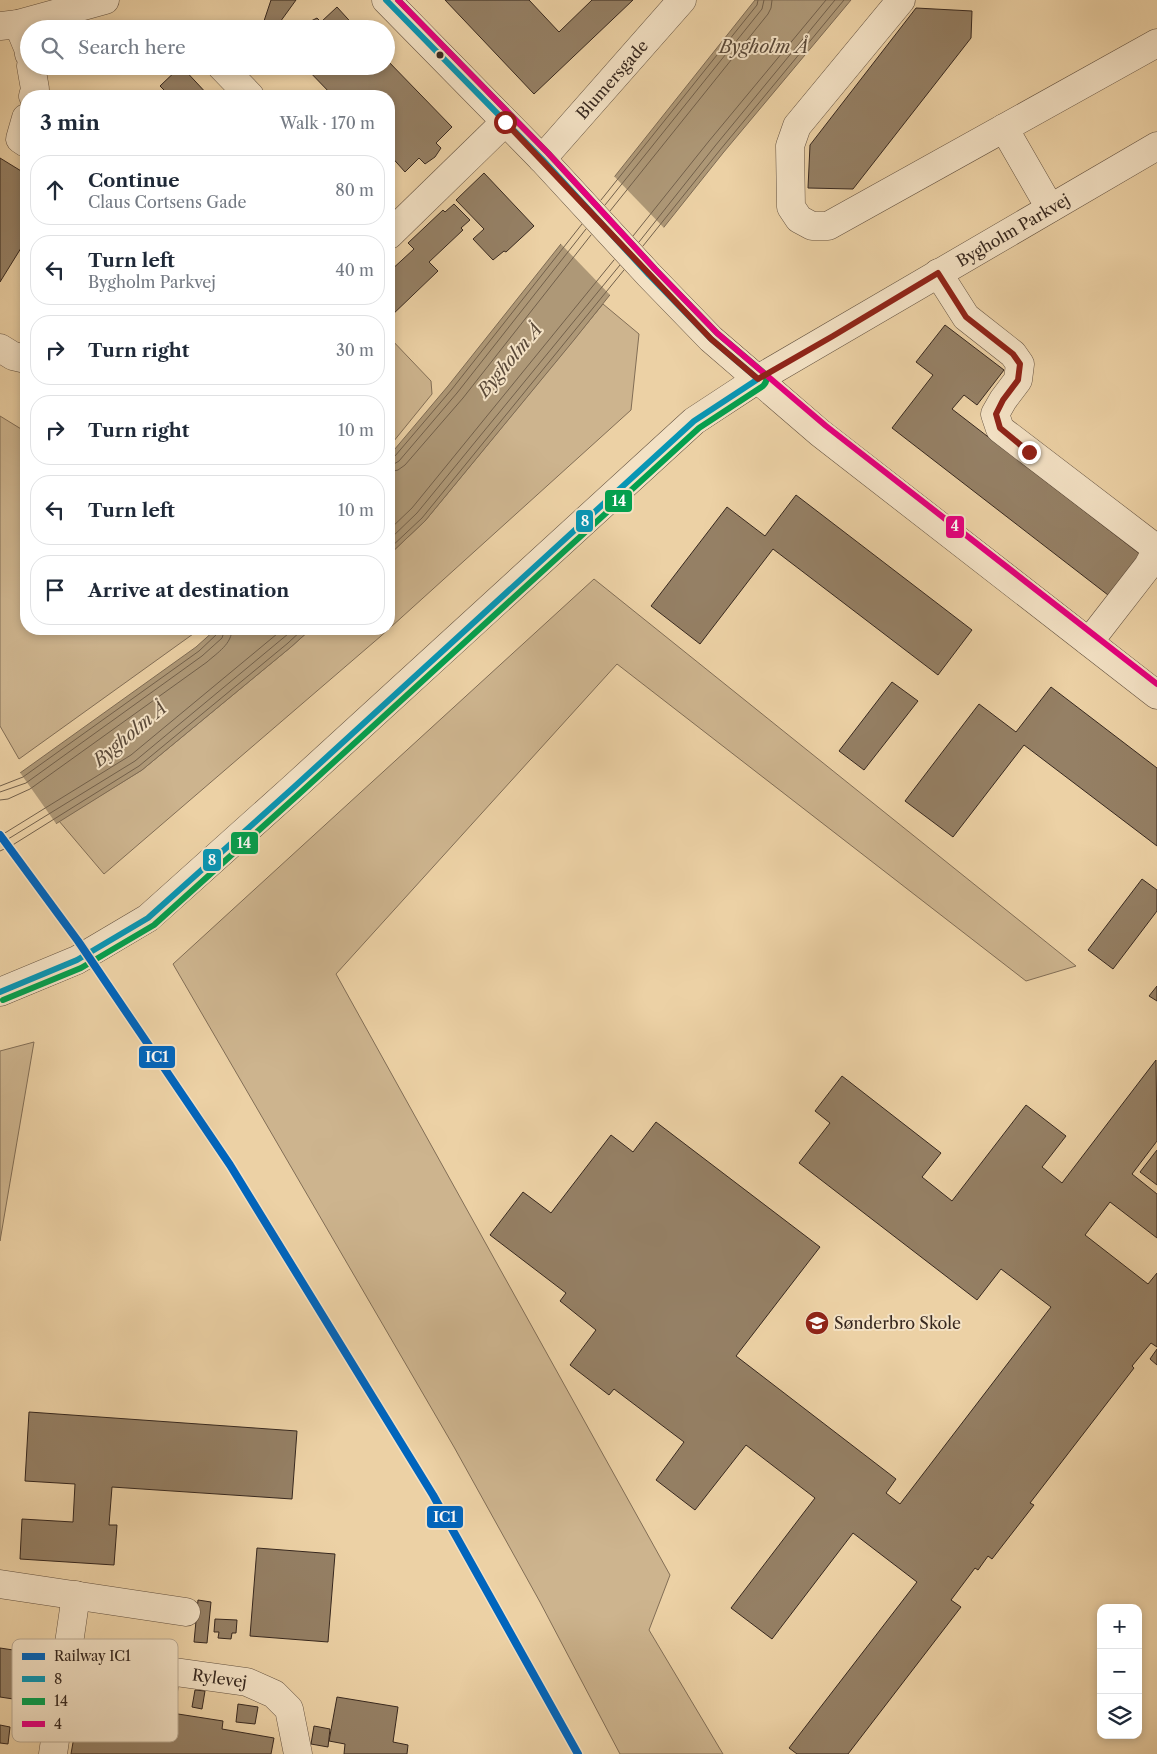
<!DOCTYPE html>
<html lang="en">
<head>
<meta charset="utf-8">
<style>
  :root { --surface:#fff; --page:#f6f6f7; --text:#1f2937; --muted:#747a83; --line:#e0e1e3 }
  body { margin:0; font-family:"Libre Caslon Text",serif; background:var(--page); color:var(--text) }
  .controls { position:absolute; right:15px; bottom:15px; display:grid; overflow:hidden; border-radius:10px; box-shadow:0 2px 8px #0003 }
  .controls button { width:45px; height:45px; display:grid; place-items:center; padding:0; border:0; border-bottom:1px solid var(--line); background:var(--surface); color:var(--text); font:25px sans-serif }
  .stop { position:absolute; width:15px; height:15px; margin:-11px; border:4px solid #8f2418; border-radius:50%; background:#fff }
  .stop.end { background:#8f2418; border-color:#fff; box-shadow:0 1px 5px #0008 }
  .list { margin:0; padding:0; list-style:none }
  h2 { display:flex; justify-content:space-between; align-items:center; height:65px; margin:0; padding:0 20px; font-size:21px }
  h2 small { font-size:16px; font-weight:400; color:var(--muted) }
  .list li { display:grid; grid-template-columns:32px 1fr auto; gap:15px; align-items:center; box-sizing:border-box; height:70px; margin:0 10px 10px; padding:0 10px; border:1px solid var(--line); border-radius:20px }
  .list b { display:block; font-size:19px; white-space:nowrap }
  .list p { margin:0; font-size:16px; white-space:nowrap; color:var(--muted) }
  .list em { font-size:16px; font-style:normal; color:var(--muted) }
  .icon { flex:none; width:28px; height:28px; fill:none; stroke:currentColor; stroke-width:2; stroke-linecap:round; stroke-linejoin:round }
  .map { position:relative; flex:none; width:1157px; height:1754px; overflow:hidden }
  .search { position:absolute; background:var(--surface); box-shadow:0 2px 8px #0003; left:20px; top:20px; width:375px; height:55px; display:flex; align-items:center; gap:12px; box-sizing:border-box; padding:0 18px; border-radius:28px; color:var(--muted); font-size:19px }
  .panel { position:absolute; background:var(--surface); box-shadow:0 2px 8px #0003; left:20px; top:90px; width:375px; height:545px; border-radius:20px }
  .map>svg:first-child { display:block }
</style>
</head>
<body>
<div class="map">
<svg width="1157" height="1754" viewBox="0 0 1157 1754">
  <rect width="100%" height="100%" fill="#ecd1a5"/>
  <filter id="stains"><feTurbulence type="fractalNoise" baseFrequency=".004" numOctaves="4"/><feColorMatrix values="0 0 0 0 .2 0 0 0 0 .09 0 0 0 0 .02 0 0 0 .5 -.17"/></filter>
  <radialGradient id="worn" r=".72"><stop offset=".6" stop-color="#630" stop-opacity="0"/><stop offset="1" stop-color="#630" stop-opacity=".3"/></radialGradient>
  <!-- green -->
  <g fill="#cdb48e" stroke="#826e56">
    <polygon points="603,304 639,334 631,410 381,636 104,874 59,821 142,770 291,647 311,629 389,629 389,555 425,521"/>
    <polygon points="389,337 431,381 432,394 389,447"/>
    <polygon points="0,416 26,432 26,629 200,629 19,759 0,726"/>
    <polygon points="594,579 1076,966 1026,981 617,664 336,974 670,1575 649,1630 723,1754 620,1754 540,1602 454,1447 173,964"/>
    <polygon points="34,1042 0,1241 0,1051"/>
  </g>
  <!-- water -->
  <g fill="#ae9877" stroke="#7e6b54">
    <polygon points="755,0 851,0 723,153 574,340 425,521 389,555 389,456 448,386"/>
    <polygon points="216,629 311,629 291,647 142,770 14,850 20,773 196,647"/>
  </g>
  <!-- pier -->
  <g fill="#ecd1a5">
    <polygon points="612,174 666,230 612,297 559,242"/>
    <polygon points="19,771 57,825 15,852 0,859 0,779"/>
  </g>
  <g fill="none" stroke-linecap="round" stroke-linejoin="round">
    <!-- shore -->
    <g stroke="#72604b" stroke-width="1">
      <polyline points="601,200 757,5 758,0"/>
      <polyline points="605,205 762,9 764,0"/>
      <polyline points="610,211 768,14 771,8 772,0"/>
      <polyline points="633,236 709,141 826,0"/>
      <polyline points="639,242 715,146 835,0"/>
      <polyline points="643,246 720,150 844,0"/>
      <polyline points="389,458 395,456 452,389 582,224"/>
      <polyline points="389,465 394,464 399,461 457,393 586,229"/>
      <polyline points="389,472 398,470 405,465 463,398 591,235"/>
      <polyline points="389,530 412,508 614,260"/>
      <polyline points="389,540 417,513 620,265"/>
      <polyline points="389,549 422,518 624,270"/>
      <polyline points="0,786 23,777 199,651 217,634 219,629"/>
      <polyline points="0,792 26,783 202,656 222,638 225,629"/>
      <path d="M0,800L8,799L30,789L207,662C217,653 232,644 232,629"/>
      <polyline points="0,836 131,755 283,629"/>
      <polyline points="0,844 135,761 294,629"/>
      <polyline points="0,851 11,846 139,766 288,643 303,629"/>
    </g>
  </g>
  <!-- building -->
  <g fill="#958065" stroke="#37281f">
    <polygon points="271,0 296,0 275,29 266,29 262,27"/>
    <polygon points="445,0 529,0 559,32 592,0 633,0 534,94"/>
    <polygon points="337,7 357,29 304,29 307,23 317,18 321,22"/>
    <polygon points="916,8 972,11 971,38 853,189 808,188 810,145"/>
    <polygon points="386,59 452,127 436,143 441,148 435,157 425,164 419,158 405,172 389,154 389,96 333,96 304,66 386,66"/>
    <polygon points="181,66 209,96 170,96 160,86"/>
    <polygon points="0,158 26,174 26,240 0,282"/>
    <polygon points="484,173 534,226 506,252 504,251 493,260 473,239 484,229 456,200"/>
    <polygon points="454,204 470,220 461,228 463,230 429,262 438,271 389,318 389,272 414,249 408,243 443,210 445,212"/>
    <polygon points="945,325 1004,370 977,405 964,395 952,409 1140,554 1108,595 892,428 933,375 916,362"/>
    <polygon points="796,495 972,630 938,675 773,549 700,644 651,606 727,507 765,536"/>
    <polygon points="892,682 918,701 864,770 839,751"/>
    <polygon points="1051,687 1157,768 1157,846 1024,745 953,837 905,801 979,704 1016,732"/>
    <polygon points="1142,879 1157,890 1157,911 1113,969 1088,950"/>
    <polygon points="1157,986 1157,1001 1149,996"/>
    <polygon points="1156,1060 1157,1141 1132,1174 1157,1194 1157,1238 1110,1202 1085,1235 1148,1284 1157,1273 1157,1347 1151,1343 1132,1366 1134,1368 1030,1503 1034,1505 992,1559 988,1556 978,1570 975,1568 951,1600 961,1607 848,1754 797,1754 789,1748 917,1582 853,1533 772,1639 731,1608 815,1498 746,1445 695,1510 656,1480 684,1442 614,1389 609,1395 570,1365 596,1330 560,1301 566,1293 490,1235 523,1192 551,1213 611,1135 633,1152 656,1122 820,1247 736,1356 896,1479 886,1493 900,1504 1051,1307 1001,1269 977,1300 799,1163 830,1123 815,1111 842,1076 941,1153 922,1177 952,1201 1026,1105 1066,1136 1042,1167 1062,1183"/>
    <polygon points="1157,1150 1157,1185 1140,1172"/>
    <polygon points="1157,1349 1157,1365 1150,1359"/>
    <polygon points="29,1412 297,1431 292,1499 112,1487 109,1525 117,1525 114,1565 20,1559 22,1519 73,1522 75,1484 25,1481"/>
    <polygon points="257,1548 335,1554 328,1642 250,1636"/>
    <polygon points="198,1600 211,1602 207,1643 194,1642"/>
    <polygon points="215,1619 237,1620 236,1633 232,1633 231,1639 218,1638 219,1632 214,1632"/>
    <polygon points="0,1648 40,1654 33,1702 0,1697"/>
    <polygon points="159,1685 178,1687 176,1705 156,1702"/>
    <polygon points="195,1690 205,1691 202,1709 192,1707"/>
    <polygon points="337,1697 398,1707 393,1742 408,1745 407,1754 344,1754 345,1744 329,1741"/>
    <polygon points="238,1704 258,1707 255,1724 236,1722"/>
    <polygon points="133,1707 223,1721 222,1729 274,1738 271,1754 71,1754 79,1708 131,1717"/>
    <polygon points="0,1725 10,1727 8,1744 0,1743"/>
    <polygon points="314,1726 330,1729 328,1747 311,1744"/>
  </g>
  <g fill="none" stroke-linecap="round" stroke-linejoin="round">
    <!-- minor casing -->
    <g stroke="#645240" stroke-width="29">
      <g id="minor">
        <polyline points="386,0 542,159 649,275 711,339 820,433 1157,695"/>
        <polyline points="901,0 797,126 790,146 791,207 799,219 812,226 828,226 1157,43"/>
        <polyline points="18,24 28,48 29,54"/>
        <polyline points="0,26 18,24 105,0"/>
        <polyline points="31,66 35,89 33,96"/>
        <polyline points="221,66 250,96"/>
        <polyline points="26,118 20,139 26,143"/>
        <polyline points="1004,128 1050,208"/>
        <path id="s1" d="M542,159L682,0"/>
        <polyline points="389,235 505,122"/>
        <polyline points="938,273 966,317 1013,354 1020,364 1018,380 1003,400 995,414 1000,429 1157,549 1148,566 1089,642"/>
        <polyline points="0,348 13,356 26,359"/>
        <path id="s2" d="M0,992L77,960L148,918L293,788L694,421L758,379L1157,146"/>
        <polyline points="0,1584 186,1612"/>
        <path id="s3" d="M67,1657L247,1682L274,1694L289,1709L298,1754"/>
        <polyline points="53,1754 76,1595"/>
      </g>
    </g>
    <!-- minor -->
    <use href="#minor" stroke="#f3e1c4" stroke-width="28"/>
    <!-- bus-1 casing -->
    <g stroke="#f3e1c4" stroke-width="10">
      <polyline id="bus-1" points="0,992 77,960 148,918 293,788 694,421 758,379 711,339 649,275 542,159 386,0"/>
    </g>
    <!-- bus-2 casing -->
    <g stroke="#f3e1c4" stroke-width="10">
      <path id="bus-2" d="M3,1000L81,968L154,925L299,794L699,428L763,386C767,382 768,378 764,373L717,333L655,269L548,153L398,0"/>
    </g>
    <!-- bus-3 casing -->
    <g stroke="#f3e1c4" stroke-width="10">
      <polyline id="bus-3" points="398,0 548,153 655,269 717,333 826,426 1157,684"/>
    </g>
    <!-- bus-1 -->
    <use href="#bus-1" stroke="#0896b4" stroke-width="6"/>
    <!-- bus-2 -->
    <use href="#bus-2" stroke="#03a04e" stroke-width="6"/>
    <!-- bus-3 -->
    <use href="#bus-3" stroke="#e5007d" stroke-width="6"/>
    <!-- rail-1 casing -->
    <g stroke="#f3e1c4" stroke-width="11">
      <polyline id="rail-1" points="0,835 78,941 230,1165 433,1495 578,1754"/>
    </g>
    <!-- rail-1 -->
    <use href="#rail-1" stroke="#0065bd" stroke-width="8"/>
  </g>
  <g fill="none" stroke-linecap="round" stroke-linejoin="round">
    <!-- route -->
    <polyline stroke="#8f2418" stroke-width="6" points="505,122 711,339 758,379 833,336 938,273 966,317 1013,354 1020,364 1018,380 1003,400 996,414 1000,428 1029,452"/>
  </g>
  <!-- icons -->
  <defs>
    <g id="school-disc" transform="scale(1.25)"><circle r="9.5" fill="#8f2418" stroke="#f3e1c4"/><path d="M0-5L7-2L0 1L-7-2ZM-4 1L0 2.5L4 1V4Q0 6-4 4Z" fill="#fff"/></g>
  </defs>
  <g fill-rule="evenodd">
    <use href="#school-disc" x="817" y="1323"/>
  </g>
  <!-- markers -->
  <circle fill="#37281f" stroke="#f3e1c4" stroke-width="2" cx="440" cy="55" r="4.5"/>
  <g text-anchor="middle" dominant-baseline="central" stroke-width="4" stroke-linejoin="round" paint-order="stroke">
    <!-- street labels -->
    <g font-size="16" fill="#37281f" stroke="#f3e1c4">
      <text stroke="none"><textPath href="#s1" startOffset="106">Blumersgade</textPath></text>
      <text stroke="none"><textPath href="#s2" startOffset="1276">Bygholm Parkvej</textPath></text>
      <text stroke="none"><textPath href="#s3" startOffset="154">Rylevej</textPath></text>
    </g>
    <!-- poi labels -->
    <g font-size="16" fill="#37281f" stroke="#f3e1c4" text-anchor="start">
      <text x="834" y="1323">Sønderbro Skole</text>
    </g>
    <!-- water labels -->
    <g font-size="18" font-style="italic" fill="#5b4a39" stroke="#f3e1c4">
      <text x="764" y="47">Bygholm Å</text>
      <text transform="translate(510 360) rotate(-50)">Bygholm Å</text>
      <text transform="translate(130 734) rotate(-40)">Bygholm Å</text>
    </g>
  </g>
  <!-- legend -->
  <rect x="12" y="1639" width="166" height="103" rx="8" fill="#f3e1c4" stroke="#bbaa92" stroke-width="1"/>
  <rect x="22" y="1653" width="23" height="7" fill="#0065bd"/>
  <rect x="22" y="1676" width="23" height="6" fill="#0896b4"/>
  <rect x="22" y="1698" width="23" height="7" fill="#03a04e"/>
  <rect x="22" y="1721" width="23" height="6" fill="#e5007d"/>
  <g font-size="14" fill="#37281f">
    <text x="54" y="1661">Railway IC1</text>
    <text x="54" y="1684">8</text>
    <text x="54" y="1706">14</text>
    <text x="54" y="1729">4</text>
  </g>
  <g stroke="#f3e1c4" stroke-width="2">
    <rect x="604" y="489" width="29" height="24" rx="5" fill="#03a04e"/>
    <rect x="575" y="509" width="19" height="24" rx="5" fill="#0896b4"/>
    <rect x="945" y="515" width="20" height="24" rx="5" fill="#e5007d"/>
    <rect x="230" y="831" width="29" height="24" rx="5" fill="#03a04e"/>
    <rect x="202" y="848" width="20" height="24" rx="5" fill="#0896b4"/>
    <rect x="138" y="1045" width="38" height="24" rx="5" fill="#0065bd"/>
    <rect x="426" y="1505" width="38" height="24" rx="5" fill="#0065bd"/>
  </g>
  <g font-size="14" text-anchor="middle" font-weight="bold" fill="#fff">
    <text x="619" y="506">14</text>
    <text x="585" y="526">8</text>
    <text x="955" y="531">4</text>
    <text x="244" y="848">14</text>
    <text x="212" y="865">8</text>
    <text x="157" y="1062">IC1</text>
    <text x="445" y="1522">IC1</text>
  </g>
  <rect width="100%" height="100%" filter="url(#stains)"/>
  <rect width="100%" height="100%" fill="url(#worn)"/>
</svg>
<div class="controls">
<button>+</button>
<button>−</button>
<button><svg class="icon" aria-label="layers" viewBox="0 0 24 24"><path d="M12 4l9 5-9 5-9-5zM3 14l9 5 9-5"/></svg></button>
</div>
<div class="stop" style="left:505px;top:122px"></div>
<div class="stop end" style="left:1029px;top:452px"></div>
<div class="search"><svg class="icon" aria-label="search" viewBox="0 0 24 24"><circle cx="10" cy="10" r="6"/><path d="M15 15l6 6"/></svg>Search here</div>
<section class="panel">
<h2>3 min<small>Walk · 170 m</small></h2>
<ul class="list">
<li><svg class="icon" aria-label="ahead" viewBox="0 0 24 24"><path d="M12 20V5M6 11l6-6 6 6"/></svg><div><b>Continue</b><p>Claus Cortsens Gade</p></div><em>80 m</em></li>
<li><svg class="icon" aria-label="left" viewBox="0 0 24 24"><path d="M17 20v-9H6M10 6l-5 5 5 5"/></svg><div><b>Turn left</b><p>Bygholm Parkvej</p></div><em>40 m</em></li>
<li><svg class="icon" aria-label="right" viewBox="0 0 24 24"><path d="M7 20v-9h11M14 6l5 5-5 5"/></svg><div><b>Turn right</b></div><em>30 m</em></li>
<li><svg class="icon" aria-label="right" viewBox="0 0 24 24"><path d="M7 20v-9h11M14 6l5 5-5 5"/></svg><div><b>Turn right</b></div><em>10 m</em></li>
<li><svg class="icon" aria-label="left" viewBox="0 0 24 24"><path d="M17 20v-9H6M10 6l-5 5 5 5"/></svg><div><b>Turn left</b></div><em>10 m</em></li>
<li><svg class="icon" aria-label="arrive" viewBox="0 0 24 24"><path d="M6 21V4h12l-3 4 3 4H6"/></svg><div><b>Arrive at destination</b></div></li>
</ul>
</section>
</div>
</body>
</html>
